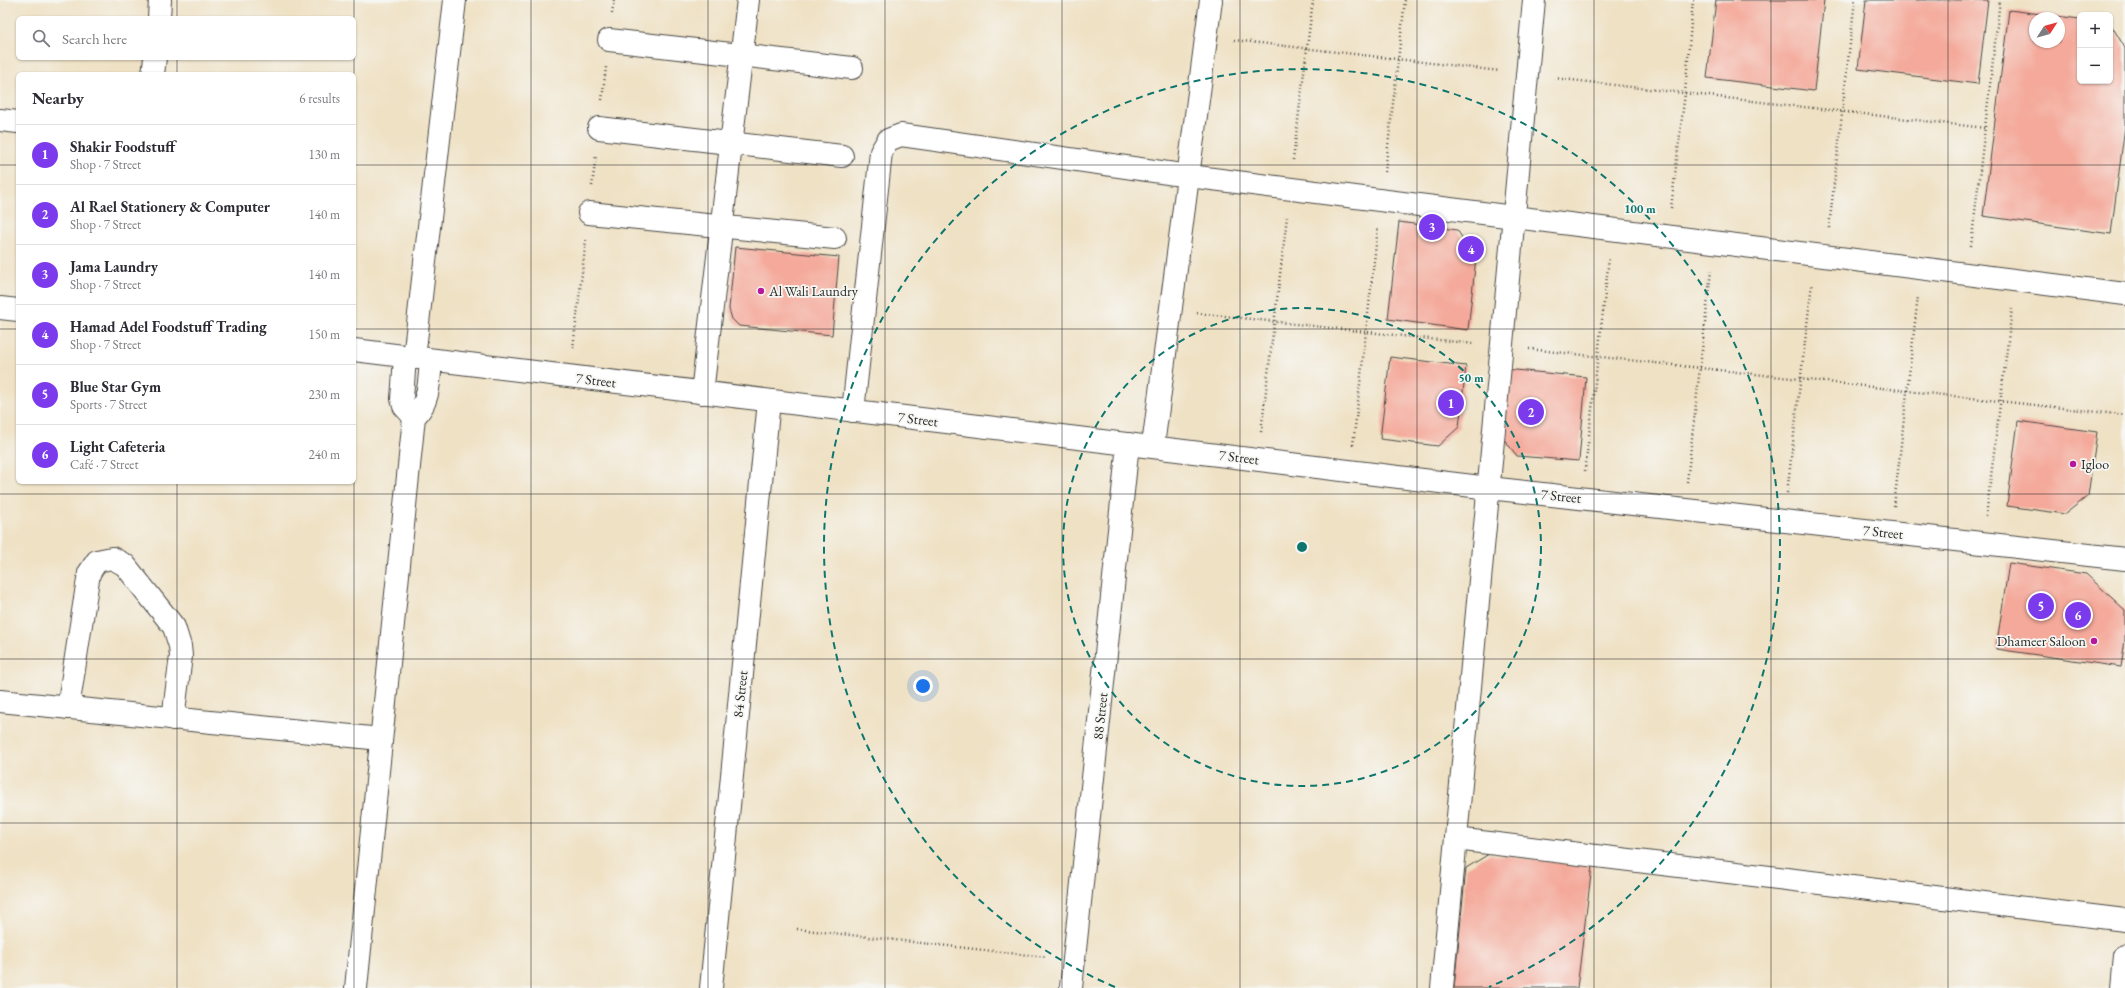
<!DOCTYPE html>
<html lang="en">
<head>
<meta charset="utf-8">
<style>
  :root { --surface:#fff; --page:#f7f7f7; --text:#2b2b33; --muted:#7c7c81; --line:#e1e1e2; --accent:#7c3aed }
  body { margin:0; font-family:"EB Garamond",serif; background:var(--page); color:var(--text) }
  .controls { position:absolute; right:12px; top:12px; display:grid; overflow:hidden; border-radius:6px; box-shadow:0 1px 3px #0004 }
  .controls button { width:36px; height:36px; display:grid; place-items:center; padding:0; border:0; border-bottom:1px solid var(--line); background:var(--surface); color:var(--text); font:20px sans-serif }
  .compass { position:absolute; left:2029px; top:12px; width:36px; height:36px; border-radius:50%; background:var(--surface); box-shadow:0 1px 3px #0004; rotate:54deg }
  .you { position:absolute; left:923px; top:686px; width:14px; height:14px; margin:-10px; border:3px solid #fff; border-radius:50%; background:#1a73e8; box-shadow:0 0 0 6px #1a73e833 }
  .badge { display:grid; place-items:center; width:26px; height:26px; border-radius:50%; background:var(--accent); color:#fff; font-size:13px; font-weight:700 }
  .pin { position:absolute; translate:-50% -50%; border:2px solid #fff; box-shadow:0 1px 4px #0006 }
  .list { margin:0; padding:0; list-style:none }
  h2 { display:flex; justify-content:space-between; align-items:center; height:52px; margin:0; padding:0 16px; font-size:17px }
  h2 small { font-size:13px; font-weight:400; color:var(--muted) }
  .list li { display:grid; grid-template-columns:26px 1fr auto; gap:12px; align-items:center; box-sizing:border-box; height:60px; padding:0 16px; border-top:1px solid var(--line) }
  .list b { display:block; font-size:15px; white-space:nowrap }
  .list p { margin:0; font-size:13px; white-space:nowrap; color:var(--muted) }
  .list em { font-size:13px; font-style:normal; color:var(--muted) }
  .icon { flex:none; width:22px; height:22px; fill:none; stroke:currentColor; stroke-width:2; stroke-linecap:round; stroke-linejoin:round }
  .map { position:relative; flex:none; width:2125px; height:988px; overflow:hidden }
  .search { position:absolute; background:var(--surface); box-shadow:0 1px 3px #0004; left:16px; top:16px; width:340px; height:44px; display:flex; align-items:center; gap:10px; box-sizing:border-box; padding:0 14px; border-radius:6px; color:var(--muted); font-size:15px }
  .panel { position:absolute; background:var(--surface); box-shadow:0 1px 3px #0004; left:16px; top:72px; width:340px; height:412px; border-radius:6px }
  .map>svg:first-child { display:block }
</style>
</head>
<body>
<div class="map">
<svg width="2125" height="988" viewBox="0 0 2125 988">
  <rect width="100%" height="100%" fill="#f6f6f2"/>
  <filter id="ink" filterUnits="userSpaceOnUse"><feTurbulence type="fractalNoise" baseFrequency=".025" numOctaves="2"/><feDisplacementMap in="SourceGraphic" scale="8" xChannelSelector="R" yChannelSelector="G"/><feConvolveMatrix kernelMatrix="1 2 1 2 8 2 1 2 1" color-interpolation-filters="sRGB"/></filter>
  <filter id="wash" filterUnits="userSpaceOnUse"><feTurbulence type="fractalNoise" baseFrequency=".012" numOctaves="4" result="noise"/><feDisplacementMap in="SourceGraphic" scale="16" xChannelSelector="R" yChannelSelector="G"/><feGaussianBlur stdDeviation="0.9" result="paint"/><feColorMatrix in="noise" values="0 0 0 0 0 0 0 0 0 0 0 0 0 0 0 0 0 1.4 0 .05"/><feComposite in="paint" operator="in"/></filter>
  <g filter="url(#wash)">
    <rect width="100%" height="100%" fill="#efe1c4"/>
    <g id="blocks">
      <!-- building -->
      <g fill="#f4a99a" fill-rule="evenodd">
        <polygon points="1716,0 1824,0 1814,91 1707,78"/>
        <polygon points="1866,0 1988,0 1978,84 1858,69"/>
        <path d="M2009,10L2080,19V81H2110V23L2125,48V126L2111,234L1983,216ZM2035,18H2059V42H2035Z"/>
        <polygon points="1399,222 1457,230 1476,258 1468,330 1388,319"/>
        <polygon points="735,247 839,257 832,335 739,326 732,319 729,309"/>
        <polygon points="1390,357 1466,366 1459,427 1438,446 1380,439"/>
        <polygon points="1505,369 1586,377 1579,461 1517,456 1499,433"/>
        <polygon points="2018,421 2097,432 2088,496 2065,514 2007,506"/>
        <polygon points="2009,563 2086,574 2125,610 2125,640 2121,667 1996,649"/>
        <polygon points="1489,854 1592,866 1577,988 1454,988 1466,868"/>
      </g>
    </g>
  </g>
  <g filter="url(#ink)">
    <use href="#blocks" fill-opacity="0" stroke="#484642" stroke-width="1"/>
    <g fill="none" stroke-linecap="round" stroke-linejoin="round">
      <!-- minor casing -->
      <g stroke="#484642" stroke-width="24">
        <g id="minor">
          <polyline points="159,18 160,0"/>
          <polyline points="609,40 852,68"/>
          <polyline points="153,74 155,58"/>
          <polyline points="0,120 18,122"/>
          <polyline points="599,128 842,156"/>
          <polyline points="589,213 835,238"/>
          <polyline points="0,308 18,310"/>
          <polyline points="354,350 1489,488 2125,559"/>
          <polyline points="405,357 402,399 404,406 414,417"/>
          <polyline points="414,358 455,0"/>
          <polyline points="702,393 748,0"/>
          <polyline points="853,411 881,152 888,140 901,135 1189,176 2125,294"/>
          <polyline points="1153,446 1211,0"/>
          <polyline points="0,701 381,739"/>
          <polyline points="68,708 89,573 97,561 112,558 125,565 174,627 180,646 181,656 173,719"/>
          <polyline points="1456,839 2125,920"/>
          <path d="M356,988L414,417C430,402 429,381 431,360"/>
          <polyline points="711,988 769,401"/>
          <polyline points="1071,988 1128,444"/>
          <polyline points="1442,988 1534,0"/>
          <polyline points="2122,988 2125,955"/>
        </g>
      </g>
      <!-- path -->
      <g stroke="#484642" stroke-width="2.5" stroke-dasharray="1 3" stroke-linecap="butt">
        <polyline points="612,13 614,0"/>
        <polyline points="1234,40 1500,71"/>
        <polyline points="1554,78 1985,128"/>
        <polyline points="602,100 606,67"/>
        <polyline points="1293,160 1313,0"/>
        <polyline points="1385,172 1405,0"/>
        <polyline points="592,186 596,155"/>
        <polyline points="1671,208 1685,93 1693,0"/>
        <polyline points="1829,228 1855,0"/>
        <polyline points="1971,246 2000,0"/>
        <polyline points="1197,313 1475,344"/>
        <polyline points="573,348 586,240"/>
        <polyline points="1529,349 2125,415"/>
        <polyline points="1261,432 1287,217"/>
        <polyline points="1353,445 1378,227"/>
        <polyline points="1585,471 1609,258"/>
        <polyline points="1687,482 1711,271"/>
        <polyline points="1787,493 1812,283"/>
        <polyline points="1894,506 1918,296"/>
        <polyline points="1986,516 2012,309"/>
        <polyline points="797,929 1046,957"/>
      </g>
      <!-- minor -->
      <use href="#minor" stroke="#fff" stroke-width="22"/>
    </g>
  </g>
  <!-- grid -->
  <path fill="none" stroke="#2b2b2b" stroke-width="1" stroke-opacity="0.55" d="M177,0V18M354,0V988M531,0V988M708,0V988M885,0V988M1062,0V988M1240,0V988M1417,0V988M1594,0V988M1771,0V988M1948,0V988M177,58V74M0,165H18M354,165H2125M0,329H18M354,329H2125M177,482V988M0,494H2125M0,659H2125M0,823H2125"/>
  <!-- distance rings -->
  <g fill="none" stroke="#0f766e" stroke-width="2" stroke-dasharray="7 5">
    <circle cx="1302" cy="547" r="239"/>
    <path d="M1115 987A478 478 0 1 1 1489 987"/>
  </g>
  <!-- markers -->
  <g fill="#b5179e" stroke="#f6f6f2" stroke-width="1.5">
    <circle cx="761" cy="291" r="4"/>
    <circle cx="2073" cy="464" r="4"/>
    <circle cx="2094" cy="641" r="4"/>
  </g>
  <g text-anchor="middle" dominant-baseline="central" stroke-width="3.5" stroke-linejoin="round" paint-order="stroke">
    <!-- poi labels -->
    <g font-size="14" fill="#2b2b2b" stroke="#f6f6f2" text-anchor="start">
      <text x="769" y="291">Al Wali Laundry</text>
      <text x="2081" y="464">Igloo</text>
      <text x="2086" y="641" text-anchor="end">Dhameer Saloon</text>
    </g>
    <!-- street labels -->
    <g font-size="14" fill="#2b2b2b" stroke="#f6f6f2">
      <text transform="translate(596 380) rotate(7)">7 Street</text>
      <text transform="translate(918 419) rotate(7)">7 Street</text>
      <text transform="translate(1239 457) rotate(7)">7 Street</text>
      <text transform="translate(1561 496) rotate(6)">7 Street</text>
      <text transform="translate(1883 532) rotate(6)">7 Street</text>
      <text transform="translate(740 694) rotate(-84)">84 Street</text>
      <text transform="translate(1100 716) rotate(-84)">88 Street</text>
    </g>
  </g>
  <circle cx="1302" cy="547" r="6" fill="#0f766e" stroke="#f6f6f2" stroke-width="2"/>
  <g font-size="12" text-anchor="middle" font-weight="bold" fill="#0f766e" stroke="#f6f6f2" stroke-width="3.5" stroke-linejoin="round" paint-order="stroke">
    <text x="1640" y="213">100 m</text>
    <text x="1471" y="382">50 m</text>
  </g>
</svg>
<div class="controls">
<button>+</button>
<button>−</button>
</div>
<svg class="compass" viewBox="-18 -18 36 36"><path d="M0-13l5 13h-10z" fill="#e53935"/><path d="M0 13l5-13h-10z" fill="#7c7c81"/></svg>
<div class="you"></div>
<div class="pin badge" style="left:1451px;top:403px">1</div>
<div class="pin badge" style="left:1531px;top:412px">2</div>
<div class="pin badge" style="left:1432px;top:227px">3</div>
<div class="pin badge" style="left:1471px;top:249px">4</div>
<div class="pin badge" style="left:2041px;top:606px">5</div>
<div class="pin badge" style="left:2078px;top:615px">6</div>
<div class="search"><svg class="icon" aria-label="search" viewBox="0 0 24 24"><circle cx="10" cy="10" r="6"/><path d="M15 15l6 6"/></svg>Search here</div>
<section class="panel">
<h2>Nearby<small>6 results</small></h2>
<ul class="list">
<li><span class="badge">1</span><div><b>Shakir Foodstuff</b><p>Shop · 7 Street</p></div><em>130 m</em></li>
<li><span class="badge">2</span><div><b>Al Rael Stationery &amp; Computer</b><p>Shop · 7 Street</p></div><em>140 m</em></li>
<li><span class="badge">3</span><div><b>Jama Laundry</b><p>Shop · 7 Street</p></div><em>140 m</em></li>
<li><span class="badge">4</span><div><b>Hamad Adel Foodstuff Trading</b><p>Shop · 7 Street</p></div><em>150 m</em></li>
<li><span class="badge">5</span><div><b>Blue Star Gym</b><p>Sports · 7 Street</p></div><em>230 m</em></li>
<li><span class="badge">6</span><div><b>Light Cafeteria</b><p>Café · 7 Street</p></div><em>240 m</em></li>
</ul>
</section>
</div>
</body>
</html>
